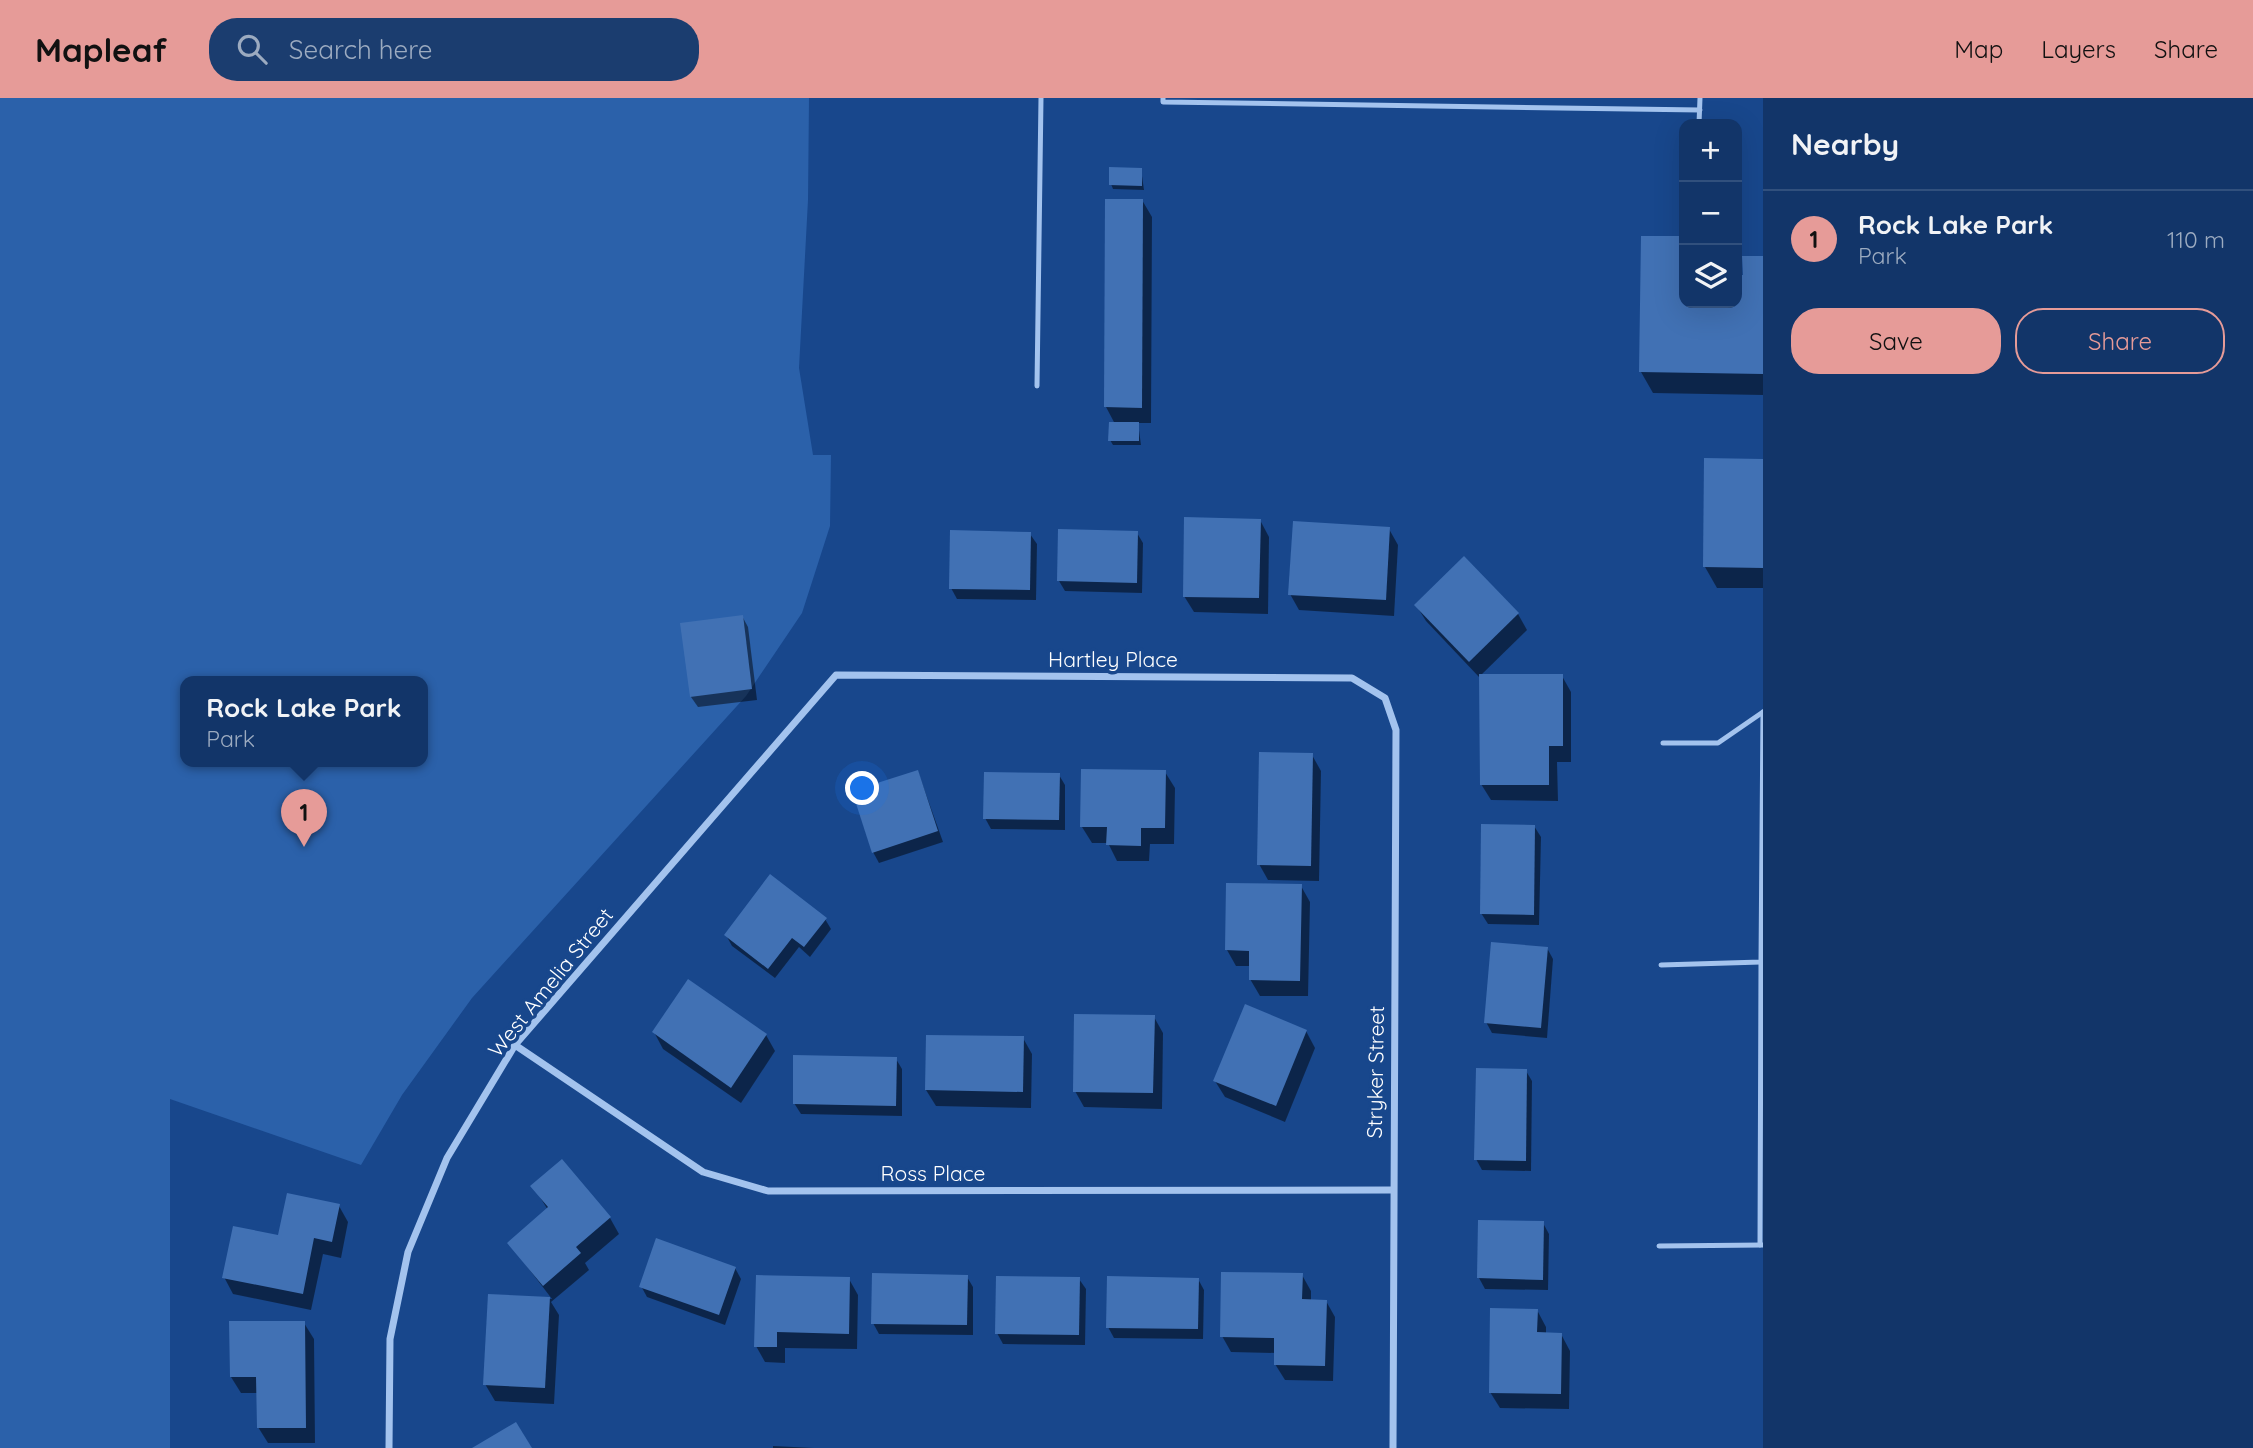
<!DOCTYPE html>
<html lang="en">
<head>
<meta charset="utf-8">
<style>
  :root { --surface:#123569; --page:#1b3d6f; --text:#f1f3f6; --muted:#9cabc0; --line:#31507d; --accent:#e69b98 }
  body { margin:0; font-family:Quicksand,sans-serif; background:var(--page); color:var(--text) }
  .controls { position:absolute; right:21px; top:21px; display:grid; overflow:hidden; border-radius:14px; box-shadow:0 7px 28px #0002 }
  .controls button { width:63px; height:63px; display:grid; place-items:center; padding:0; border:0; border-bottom:2px solid var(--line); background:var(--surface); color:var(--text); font:35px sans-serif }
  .you { position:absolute; left:863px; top:691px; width:24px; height:24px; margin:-18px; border:5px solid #fff; border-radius:50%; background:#1a73e8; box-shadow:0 0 0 10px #1a73e833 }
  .badge { display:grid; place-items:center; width:46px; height:46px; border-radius:50%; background:var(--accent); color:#111; font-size:23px; font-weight:700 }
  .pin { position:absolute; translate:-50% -58px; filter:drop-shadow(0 2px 4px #0008) }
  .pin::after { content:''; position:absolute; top:37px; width:24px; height:21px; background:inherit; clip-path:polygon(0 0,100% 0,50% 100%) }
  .popup { position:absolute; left:180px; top:578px; width:248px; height:91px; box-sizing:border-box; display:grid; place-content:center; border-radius:14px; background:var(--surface); filter:drop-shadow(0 2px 5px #0005); font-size:23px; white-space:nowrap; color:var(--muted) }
  .popup b { font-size:26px; color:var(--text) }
  .popup::after { content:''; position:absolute; left:50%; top:100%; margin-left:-14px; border:14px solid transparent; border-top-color:var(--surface) }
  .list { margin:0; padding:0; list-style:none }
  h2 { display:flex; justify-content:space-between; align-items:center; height:91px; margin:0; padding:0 28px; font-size:30px }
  h2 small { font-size:23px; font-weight:400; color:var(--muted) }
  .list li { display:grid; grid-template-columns:46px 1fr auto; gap:21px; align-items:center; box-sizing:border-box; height:98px; padding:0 28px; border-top:2px solid var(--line) }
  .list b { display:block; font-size:26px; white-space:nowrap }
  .list p { margin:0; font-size:23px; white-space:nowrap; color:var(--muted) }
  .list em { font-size:23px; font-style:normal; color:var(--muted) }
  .actions { display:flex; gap:14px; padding:21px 28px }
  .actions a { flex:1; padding:16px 0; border:2px solid var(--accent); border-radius:28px; text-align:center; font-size:24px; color:var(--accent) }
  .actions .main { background:var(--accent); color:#111 }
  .icon { flex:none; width:38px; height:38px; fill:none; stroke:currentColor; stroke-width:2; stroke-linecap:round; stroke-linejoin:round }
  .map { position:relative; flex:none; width:1763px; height:1350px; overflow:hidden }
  header { display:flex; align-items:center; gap:42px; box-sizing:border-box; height:98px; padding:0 35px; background:var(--accent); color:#111 }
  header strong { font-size:33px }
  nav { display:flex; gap:38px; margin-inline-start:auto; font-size:24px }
  .search { width:490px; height:63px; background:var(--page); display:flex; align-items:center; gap:18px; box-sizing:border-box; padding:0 24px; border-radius:28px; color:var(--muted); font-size:26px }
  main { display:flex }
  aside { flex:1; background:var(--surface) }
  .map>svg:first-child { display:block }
</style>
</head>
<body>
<header>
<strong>Mapleaf</strong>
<div class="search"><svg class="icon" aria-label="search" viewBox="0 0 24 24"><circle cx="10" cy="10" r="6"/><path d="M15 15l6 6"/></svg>Search here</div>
<nav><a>Map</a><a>Layers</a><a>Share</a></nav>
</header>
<main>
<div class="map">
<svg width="1763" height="1350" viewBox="0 0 1763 1350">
  <rect width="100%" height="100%" fill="#18478c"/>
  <!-- green -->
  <path fill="#2b61aa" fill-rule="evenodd" d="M0,0H809L808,102L799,270L813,357H831L830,428L802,515L746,598L472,900L402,997L361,1067L170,1001V1350H0ZM185,583H423V663H185Z"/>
  <!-- shadow -->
  <g fill="#0007">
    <polygon points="1141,71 1144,92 1113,91 1111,86"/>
    <polygon points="1142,102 1152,119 1151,325 1138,325 1141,347 1113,347 1110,342 1115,326 1106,309"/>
    <polygon points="1680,140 1684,147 1684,205 1737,205 1737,178 1744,179 1763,160 1763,297 1653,295 1641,274"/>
    <polygon points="1763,362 1763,490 1717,490 1705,469"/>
    <polygon points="1260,422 1269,439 1268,516 1194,514 1184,498"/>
    <polygon points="1389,431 1398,447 1394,518 1299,512 1290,496"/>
    <polygon points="1137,435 1143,445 1142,495 1065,493 1059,483"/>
    <polygon points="1030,436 1037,446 1036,502 957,501 951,490"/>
    <polygon points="1416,507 1518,516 1527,532 1479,579 1426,523"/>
    <polygon points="742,518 748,529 757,602 698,609 691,599 682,526"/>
    <polygon points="1562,578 1571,594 1571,664 1557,664 1558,703 1491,702 1481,686"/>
    <polygon points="1312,657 1321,673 1319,783 1268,782 1259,766"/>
    <polygon points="918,674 943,744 879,765 873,754"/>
    <polygon points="1165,674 1175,690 1174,746 1150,746 1149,763 1117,763 1108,745 1092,745 1082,729"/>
    <polygon points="1059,677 1065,687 1065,732 991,731 985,720"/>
    <polygon points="1534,728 1541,739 1539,827 1488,826 1481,815"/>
    <polygon points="1301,788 1310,804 1308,898 1260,898 1250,881 1251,868 1236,868 1227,852"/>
    <polygon points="825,821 831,831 810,859 799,849 775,880 732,848 726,837"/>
    <polygon points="1547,850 1553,861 1547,940 1492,935 1486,924"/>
    <polygon points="1154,919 1163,935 1162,1011 1084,1009 1075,993"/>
    <polygon points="1306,933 1315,950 1285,1024 1225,999 1215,983"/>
    <polygon points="654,934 766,937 775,953 741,1005 663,951"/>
    <polygon points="1023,940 1032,956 1031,1010 936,1008 926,992"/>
    <polygon points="896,961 902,971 902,1018 801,1016 794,1005"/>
    <polygon points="1526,973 1532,983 1531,1073 1482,1072 1476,1061"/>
    <polygon points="562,1063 610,1120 619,1136 585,1165 589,1172 551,1204 559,1217 554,1306 495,1303 485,1286 490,1198 552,1201 509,1145 548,1112 533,1088"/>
    <polygon points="339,1108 348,1124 341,1160 323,1156 311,1212 233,1196 224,1179 279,1139"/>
    <polygon points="1543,1125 1549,1136 1548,1192 1485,1191 1479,1180"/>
    <polygon points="735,1170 741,1181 725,1227 647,1199 641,1188"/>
    <polygon points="1302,1177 1311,1193 1311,1203 1326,1203 1335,1219 1333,1283 1285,1282 1275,1266 1276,1255 1231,1254 1222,1238"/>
    <polygon points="967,1179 973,1189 973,1237 879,1236 873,1225"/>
    <polygon points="849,1181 858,1197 857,1251 785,1250 785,1265 765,1264 756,1248"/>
    <polygon points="1079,1181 1086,1191 1085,1247 1003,1246 997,1235"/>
    <polygon points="1198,1181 1204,1192 1203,1241 1114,1240 1108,1229"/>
    <polygon points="1537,1212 1546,1229 1546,1236 1561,1236 1570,1253 1569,1311 1500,1310 1490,1294"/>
    <polygon points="304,1225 314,1241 315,1345 268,1345 258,1329 258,1295 241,1295 231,1279"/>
    <polygon points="773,1348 814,1350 773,1350"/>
  </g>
  <!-- building -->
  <g fill="#4171b4">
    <polygon points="1109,69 1142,70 1142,88 1109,87"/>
    <polygon points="1105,101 1143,101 1142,310 1104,309"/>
    <polygon points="1641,138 1681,138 1684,205 1737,205 1737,177 1743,177 1742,158 1763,158 1763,276 1639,274"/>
    <polygon points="1109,324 1139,324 1139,343 1108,343"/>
    <polygon points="1704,360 1763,361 1763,470 1703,469"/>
    <polygon points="1184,419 1261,421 1259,500 1183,499"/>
    <polygon points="1293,423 1390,429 1386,502 1288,497"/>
    <polygon points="1058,431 1138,433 1137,485 1057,483"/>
    <polygon points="950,432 1031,434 1030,492 949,491"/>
    <polygon points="1464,458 1519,515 1469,564 1414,507"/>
    <polygon points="743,517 752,591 690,599 680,525"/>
    <polygon points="1479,576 1563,576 1563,648 1549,648 1549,687 1480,687"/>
    <polygon points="1259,654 1313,655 1311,768 1257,767"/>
    <polygon points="1081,671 1166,672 1165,730 1141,730 1141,748 1106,747 1107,729 1080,729"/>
    <polygon points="918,672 938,733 872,755 852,693"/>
    <polygon points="984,674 1060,675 1059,722 983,721"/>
    <polygon points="1481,726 1535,727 1534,817 1480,816"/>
    <polygon points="770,776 827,820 804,849 792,840 768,871 724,837"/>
    <polygon points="1226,785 1302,786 1300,883 1249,882 1249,853 1225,852"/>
    <polygon points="1491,844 1548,849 1541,930 1484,925"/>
    <polygon points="688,881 767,936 731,990 652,934"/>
    <polygon points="1245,906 1307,932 1276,1008 1213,983"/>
    <polygon points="1074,916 1155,917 1153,995 1073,994"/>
    <polygon points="926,937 1024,938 1023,994 925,992"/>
    <polygon points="793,957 897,959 896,1008 793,1006"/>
    <polygon points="1476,970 1527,971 1526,1063 1474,1062"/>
    <polygon points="562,1061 611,1119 576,1149 581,1155 543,1188 507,1145 548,1109 530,1088"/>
    <polygon points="287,1095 340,1106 332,1144 314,1140 303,1196 222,1180 233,1128 278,1137"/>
    <polygon points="1478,1122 1544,1123 1543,1182 1477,1180"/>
    <polygon points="656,1140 736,1169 719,1217 639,1189"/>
    <polygon points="1221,1174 1303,1175 1302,1201 1327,1202 1325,1268 1274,1267 1274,1240 1220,1239"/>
    <polygon points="872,1175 968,1177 967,1227 871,1226"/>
    <polygon points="756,1177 850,1179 849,1236 777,1234 777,1249 754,1249"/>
    <polygon points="996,1178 1080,1179 1079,1237 995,1236"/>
    <polygon points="1107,1178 1199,1180 1198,1231 1106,1230"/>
    <polygon points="488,1196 550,1199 545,1290 483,1287"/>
    <polygon points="1490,1210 1538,1211 1537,1234 1562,1235 1561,1296 1489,1295"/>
    <polygon points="229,1223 305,1223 306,1330 257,1330 256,1279 230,1279"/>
    <polygon points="516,1324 532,1350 472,1350"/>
  </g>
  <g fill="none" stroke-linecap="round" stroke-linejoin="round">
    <!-- lane -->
    <g stroke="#a3c3ee" stroke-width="5">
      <polyline points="1163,0 1163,4 1700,12"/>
      <polyline points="1699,26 1700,0"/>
      <polyline points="1037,288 1041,0"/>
      <polyline points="1663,645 1718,645 1763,614"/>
      <polyline points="1661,867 1761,864 1763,614"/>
      <polyline points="1760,1147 1761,864"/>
      <polyline points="1659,1148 1763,1147"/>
    </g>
    <!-- street -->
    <g stroke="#a3c3ee" stroke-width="7">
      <polyline points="515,947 703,1074 768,1093 1392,1092"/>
      <polyline points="389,1350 390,1241 408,1154 447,1060 515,947 836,577 1352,580 1385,600 1396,632 1393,1350"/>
    </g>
  </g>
  <g text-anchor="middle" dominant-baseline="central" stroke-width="7" stroke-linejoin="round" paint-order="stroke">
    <!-- street labels -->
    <g font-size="21" fill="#fff" stroke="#18478c">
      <text x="1113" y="561">Hartley Place</text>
      <text transform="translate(550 884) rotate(-51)">West Amelia Street</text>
      <text transform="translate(1375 974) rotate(-89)">Stryker Street</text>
      <text x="933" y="1075">Ross Place</text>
    </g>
  </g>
</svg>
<div class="controls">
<button>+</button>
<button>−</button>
<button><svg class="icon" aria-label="layers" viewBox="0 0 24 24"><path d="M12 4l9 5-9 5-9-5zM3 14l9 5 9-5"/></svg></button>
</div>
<div class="you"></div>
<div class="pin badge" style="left:304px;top:749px">1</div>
<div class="popup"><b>Rock Lake Park</b>Park</div>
</div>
<aside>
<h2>Nearby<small></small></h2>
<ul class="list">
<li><span class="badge">1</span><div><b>Rock Lake Park</b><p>Park</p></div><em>110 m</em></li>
</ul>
<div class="actions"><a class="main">Save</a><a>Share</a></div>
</aside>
</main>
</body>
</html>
